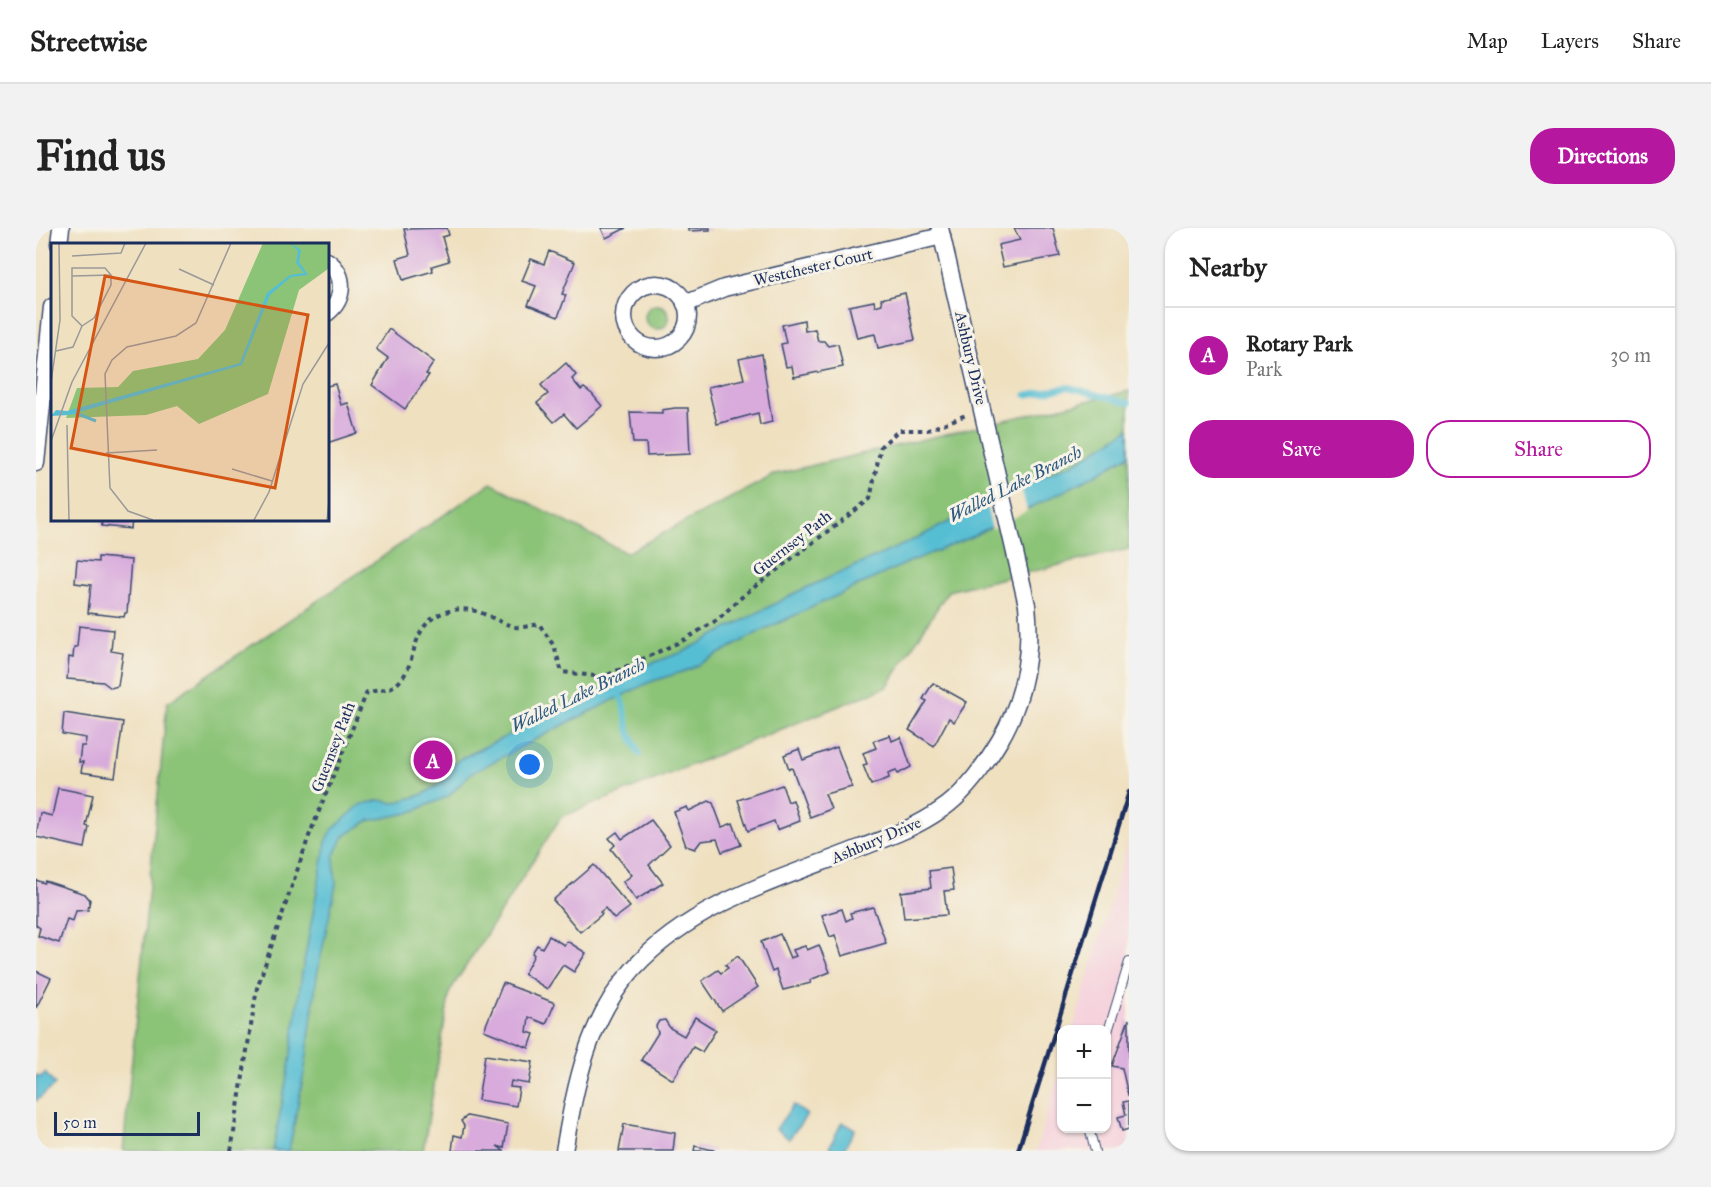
<!DOCTYPE html>
<html lang="en">
<head>
<meta charset="utf-8">
<style>
  :root { --surface:#fff; --page:#f2f2f2; --text:#222; --muted:#767676; --line:#e0e0e0; --accent:#b5179e }
  body { margin:0; font-family:"IM FELL Great Primer",serif; background:var(--page); color:var(--text) }
  .controls { position:absolute; right:18px; bottom:18px; display:grid; overflow:hidden; border-radius:12px; box-shadow:0 2px 4px #0004 }
  .controls button { width:54px; height:54px; display:grid; place-items:center; padding:0; border:0; border-bottom:2px solid var(--line); background:var(--surface); color:var(--text); font:30px sans-serif }
  .scale { position:absolute; left:18px; bottom:15px; width:146px; box-sizing:border-box; padding-left:6px; border:3px solid #1b2f5e; border-top:0; font-size:16px; line-height:21px; white-space:nowrap; color:#1b2f5e; -webkit-text-stroke:4px #f7f3e8; paint-order:stroke }
  .you { position:absolute; left:494px; top:537px; width:21px; height:21px; margin:-15px; border:4px solid #fff; border-radius:50%; background:#1a73e8; box-shadow:0 0 0 9px #1a73e833 }
  .badge { display:grid; place-items:center; width:39px; height:39px; border-radius:50%; background:var(--accent); color:#fff; font-size:20px; font-weight:700 }
  .pin { position:absolute; translate:-50% -50%; border:3px solid #fff; box-shadow:0 2px 6px #0006 }
  .list { margin:0; padding:0; list-style:none }
  h2 { display:flex; justify-content:space-between; align-items:center; height:78px; margin:0; padding:0 24px; font-size:26px }
  h2 small { font-size:20px; font-weight:400; color:var(--muted) }
  .list li { display:grid; grid-template-columns:39px 1fr auto; gap:18px; align-items:center; box-sizing:border-box; height:96px; padding:0 24px; border-top:2px solid var(--line) }
  .list b { display:block; font-size:22px; white-space:nowrap }
  .list p { margin:0; font-size:20px; white-space:nowrap; color:var(--muted) }
  .list em { font-size:20px; font-style:normal; color:var(--muted) }
  .actions { display:flex; gap:12px; padding:18px 24px }
  .actions a { flex:1; padding:14px 0; border:2px solid var(--accent); border-radius:24px; text-align:center; font-size:21px; color:var(--accent) }
  .actions .main { background:var(--accent); color:#fff }
  .map { position:relative; flex:none; width:1093px; height:923px; overflow:hidden; border-radius:24px }
  header { display:flex; align-items:center; gap:36px; box-sizing:border-box; height:84px; padding:0 30px; background:var(--surface); border-bottom:2px solid var(--line) }
  header strong { font-size:28px }
  nav { display:flex; gap:33px; margin-inline-start:auto; font-size:21px }
  .intro { display:flex; align-items:center; justify-content:space-between; box-sizing:border-box; height:144px; padding:0 36px }
  h1 { margin:0; font-size:42px }
  .button { padding:15px 27px; border-radius:24px; background:var(--accent); color:#fff; font-size:21px; font-weight:700 }
  main { display:flex; gap:36px; padding:0 36px }
  aside { flex:1; background:var(--surface); border-radius:24px; box-shadow:0 2px 4px #0004 }
  .map>svg:first-child { display:block }
</style>
</head>
<body>
<header>
<strong>Streetwise</strong>
<nav><a>Map</a><a>Layers</a><a>Share</a></nav>
</header>
<div class="intro"><h1>Find us</h1><a class="button">Directions</a></div>
<main>
<div class="map">
<svg width="1093" height="923" viewBox="0 0 1093 923">
  <rect width="100%" height="100%" fill="#f7f3e8"/>
  <filter id="ink" filterUnits="userSpaceOnUse"><feTurbulence type="fractalNoise" baseFrequency=".0167" numOctaves="2"/><feDisplacementMap in="SourceGraphic" scale="12" xChannelSelector="R" yChannelSelector="G"/><feConvolveMatrix kernelMatrix="1 2 1 2 8 2 1 2 1" color-interpolation-filters="sRGB"/></filter>
  <filter id="wash" filterUnits="userSpaceOnUse"><feTurbulence type="fractalNoise" baseFrequency=".008" numOctaves="4" result="noise"/><feDisplacementMap in="SourceGraphic" scale="24" xChannelSelector="R" yChannelSelector="G"/><feGaussianBlur stdDeviation="1.35" result="paint"/><feColorMatrix in="noise" values="0 0 0 0 0 0 0 0 0 0 0 0 0 0 0 0 0 1.4 0 .05"/><feComposite in="paint" operator="in"/></filter>
  <g filter="url(#wash)">
    <rect width="100%" height="100%" fill="#efe0c0"/>
    <!-- built -->
    <polygon fill="#f5cfdb" points="1093,612 1093,923 1000,923 1025,839 1026,900 1070,900 1070,802 1037,801"/>
    <!-- green -->
    <g fill="#8bc377" stroke="#53796a" stroke-width="1.5">
      <circle cx="621" cy="89" r="12"/>
      <polygon points="1093,163 1093,321 912,363 851,459 525,589 414,763 387,923 87,923 131,475 455,255 590,325 740,246"/>
    </g>
    <!-- water -->
    <g fill="#56bed3" stroke="#387698" stroke-width="1.5">
      <polygon points="1093,201 1093,227 1054,250 933,310 873,334 723,404 655,441 614,454 531,495 434,546 413,568 373,585 332,593 308,608 298,629 300,656 281,747 270,835 253,923 237,923 254,833 266,745 290,614 296,602 324,577 344,572 358,575 388,566 406,554 416,538 424,531 446,520 567,461 605,439 647,424 763,363 871,315 987,257 1039,235"/>
      <polygon points="9,845 19,857 0,873 0,847 5,849"/>
      <polygon points="757,877 771,887 753,911 740,901"/>
      <polygon points="806,894 819,901 807,923 793,920"/>
    </g>
    <!-- pier -->
    <polygon fill="#efe0c0" points="984,255 991,283 956,301 949,272"/>
    <g fill="none" stroke-linecap="round" stroke-linejoin="round">
      <!-- stream -->
      <g stroke="#56bed3" stroke-width="6">
        <polyline points="990,167 1032,159 1093,175"/>
        <polyline points="581,464 586,471 593,503 603,526"/>
      </g>
    </g>
    <g id="blocks">
      <!-- building -->
      <g fill="#d8abdc">
        <polygon points="411,0 413,7 406,9 413,33 396,38 397,43 367,52 361,31 374,27 368,1"/>
        <polygon points="565,0 590,0 570,10"/>
        <polygon points="652,0 674,0 674,2 652,3"/>
        <polygon points="978,0 1017,0 1024,28 967,39 962,17 984,12"/>
        <polygon points="513,23 539,34 526,66 530,67 522,89 492,77 500,58 486,53 495,31 508,36"/>
        <polygon points="869,65 879,112 842,120 839,106 821,110 813,78 838,73 839,78 846,76 845,71"/>
        <polygon points="768,92 769,103 779,101 782,113 788,113 792,118 802,116 807,139 758,149 756,138 750,139 745,116 750,115 746,97"/>
        <polygon points="353,101 398,134 390,146 393,147 369,181 336,157 352,130 340,121"/>
        <polygon points="726,126 736,194 724,197 722,185 681,196 672,159 708,151 703,131"/>
        <polygon points="530,135 540,147 536,151 545,162 548,160 556,166 566,178 540,200 528,186 518,194 501,175 512,166 505,157"/>
        <polygon points="299,156 305,177 312,175 321,205 291,215 291,158"/>
        <polygon points="639,180 652,180 654,226 611,228 610,215 597,215 594,184 626,185 626,182"/>
        <polygon points="59,291 96,291 95,301 66,298 65,293"/>
        <polygon points="62,329 95,332 91,385 89,385 88,389 52,385 55,357 39,355 41,332 62,334"/>
        <polygon points="43,398 77,402 75,423 87,425 82,458 75,460 67,454 31,451 33,429 37,430 38,419 41,419"/>
        <polygon points="897,455 931,474 918,494 913,490 898,518 873,502 891,473 887,471"/>
        <polygon points="28,485 87,494 79,549 45,544 47,534 43,534 45,518 49,518 50,510 26,506"/>
        <polygon points="854,507 856,513 865,509 875,539 862,546 860,542 852,545 853,550 835,557 827,537 831,536 827,525 840,520 837,513"/>
        <polygon points="801,519 816,559 789,566 795,581 774,589 756,540 753,541 748,527 763,521 767,532"/>
        <polygon points="746,557 752,574 757,572 764,593 741,602 738,593 712,603 702,572"/>
        <polygon points="22,560 57,567 50,598 53,599 49,620 0,609 4,585 16,588"/>
        <polygon points="673,573 677,575 686,599 697,595 705,617 686,624 681,611 665,613 659,621 650,618 638,584 651,579 653,583"/>
        <polygon points="615,592 634,617 613,637 627,655 600,672 587,654 596,647 575,621 579,617 573,610 581,604 586,611"/>
        <polygon points="558,637 594,679 578,691 569,680 564,684 566,686 544,704 517,672"/>
        <polygon points="915,640 918,662 908,663 911,687 868,690 865,664 895,660 893,643"/>
        <polygon points="0,652 8,655 9,653 49,666 54,672 52,682 40,683 37,693 31,691 23,715 2,708 4,700 0,697"/>
        <polygon points="837,679 850,715 806,728 799,707 794,709 786,687 806,681 810,693 816,690 814,685"/>
        <polygon points="744,706 754,730 760,728 757,722 769,718 771,722 783,717 794,744 774,752 775,755 747,762 740,742 736,744 725,714"/>
        <polygon points="513,708 528,717 531,713 550,725 538,744 527,737 511,761 488,746 498,727 496,725 501,717 506,720"/>
        <polygon points="702,728 722,759 686,783 666,753 682,742 685,745 692,740 689,737"/>
        <polygon points="0,743 15,750 0,780"/>
        <polygon points="467,755 519,775 510,796 493,789 491,804 498,806 493,820 448,802"/>
        <polygon points="659,789 680,802 666,824 657,819 637,852 605,832 622,805 620,798 623,793 629,792 634,800 648,808"/>
        <polygon points="1093,791 1093,866 1092,867 1086,840 1076,838"/>
        <polygon points="449,827 497,834 493,856 475,853 474,859 483,860 480,878 442,872"/>
        <polygon points="1093,873 1093,901 1086,903 1082,889 1090,887 1087,874"/>
        <polygon points="431,888 472,896 468,920 461,918 468,923 416,923 418,907 426,909 428,898 425,893"/>
        <polygon points="588,896 639,905 637,923 583,923"/>
        <polygon points="659,918 678,922 678,923 658,923"/>
      </g>
    </g>
  </g>
  <g filter="url(#ink)">
    <use href="#blocks" fill-opacity="0" stroke="#3b4a6d" stroke-width="1.5"/>
    <g fill="none" stroke-linecap="round" stroke-linejoin="round">
      <!-- service casing -->
      <g stroke="#3b4a6d" stroke-width="10">
        <g id="service">
          <polyline points="1070,810 1093,734"/>
          <polyline points="1053,900 1059,923"/>
        </g>
      </g>
      <!-- minor casing -->
      <g stroke="#3b4a6d" stroke-width="19">
        <g id="minor">
          <polyline points="23,16 25,0"/>
          <path d="M291,33C311,46 308,72 291,85"/>
          <circle cx="620" cy="88" r="32"/>
          <polyline points="649,76 688,60 906,8"/>
          <polyline points="0,235 16,79"/>
          <path d="M528,923C540,856 551,792 598,740C657,675 745,651 824,620C853,609 881,599 906,581C930,565 949,537 964,512C988,471 996,424 991,377L904,0"/>
        </g>
      </g>
      <!-- path -->
      <path stroke="#3b4a6d" stroke-width="4" stroke-dasharray="4.5 4.5" stroke-linecap="butt" d="M195,923L221,760L273,608L331,464C339,463 351,462 358,458C385,440 369,394 413,383C441,375 459,395 480,399C487,400 497,397 503,396L518,418L526,444L567,449L646,413L681,392L708,367L834,271L845,218L863,202H892L930,187"/>
      <!-- service -->
      <use href="#service" stroke="#fff" stroke-width="8"/>
      <!-- minor -->
      <use href="#minor" stroke="#fff" stroke-width="16"/>
      <!-- rail -->
      <polyline stroke="#1b2f5e" stroke-width="4.5" points="982,923 1093,564"/>
    </g>
  </g>
  <g text-anchor="middle" dominant-baseline="central" stroke-width="6" stroke-linejoin="round" paint-order="stroke">
    <!-- street labels -->
    <g font-size="16" fill="#1b2f5e" stroke="#f7f3e8">
      <text transform="translate(777 39) rotate(-13)">Westchester Court</text>
      <text transform="translate(935 130) rotate(77)">Ashbury Drive</text>
      <text transform="translate(756 315) rotate(-38)">Guernsey Path</text>
      <text transform="translate(297 519) rotate(-69)">Guernsey Path</text>
      <text transform="translate(840 612) rotate(-23)">Ashbury Drive</text>
    </g>
    <!-- water labels -->
    <g font-size="18" font-style="italic" fill="#2d5a81" stroke="#f7f3e8">
      <text transform="translate(979 256) rotate(-27)">Walled Lake Branch</text>
      <text transform="translate(542 467) rotate(-26)">Walled Lake Branch</text>
    </g>
  </g>
  <!-- overview -->
  <g transform="translate(15 15)">
    <rect width="278" height="278" fill="#efe0c0"/>
    <path d="M212,0H277V26L248,47L217,151L148,181L126,163L95,172L15,175L26,145L67,144L82,128L147,116L174,87Z" fill="#8bc377"/>
    <path d="M239,0L250,7L248,19L257,32L240,34L219,52L191,122L18,172L0,173L5,167L16,168L189,120L216,50L239,32L253,30L245,20L247,8Z" fill="#56bed3"/>
    <path fill="none" stroke="#56bed3" stroke-width="3" d="M22,169L45,178"/>
    <path fill="none" stroke="#9a9999" stroke-width="1.5" d="M21,13L70,10L74,0M128,26L163,42M31,83L43,75L60,42V32M5,108L22,104L31,83L21,73V25H54L60,32L21,33M0,139L9,77L8,0M16,182L18,277M0,198L21,139L95,0M55,210L106,207M181,226L221,238M102,277L77,268L59,245L54,131L61,117L76,104L125,93L145,80L180,0M203,277L218,249L252,141L278,100M276,277L278,258"/>
    <path fill="#d45514" fill-opacity="0.15" stroke="#d45514" stroke-width="3" d="M54,33L257,72L224,245L20,205Z"/>
    <rect width="278" height="278" fill="none" stroke="#1b2f5e" stroke-width="3"/>
  </g>
</svg>
<div class="controls">
<button>+</button>
<button>−</button>
</div>
<div class="scale">50 m</div>
<div class="you"></div>
<div class="pin badge" style="left:397px;top:532px">A</div>
</div>
<aside>
<h2>Nearby<small></small></h2>
<ul class="list">
<li><span class="badge">A</span><div><b>Rotary Park</b><p>Park</p></div><em>30 m</em></li>
</ul>
<div class="actions"><a class="main">Save</a><a>Share</a></div>
</aside>
</main>
</body>
</html>
